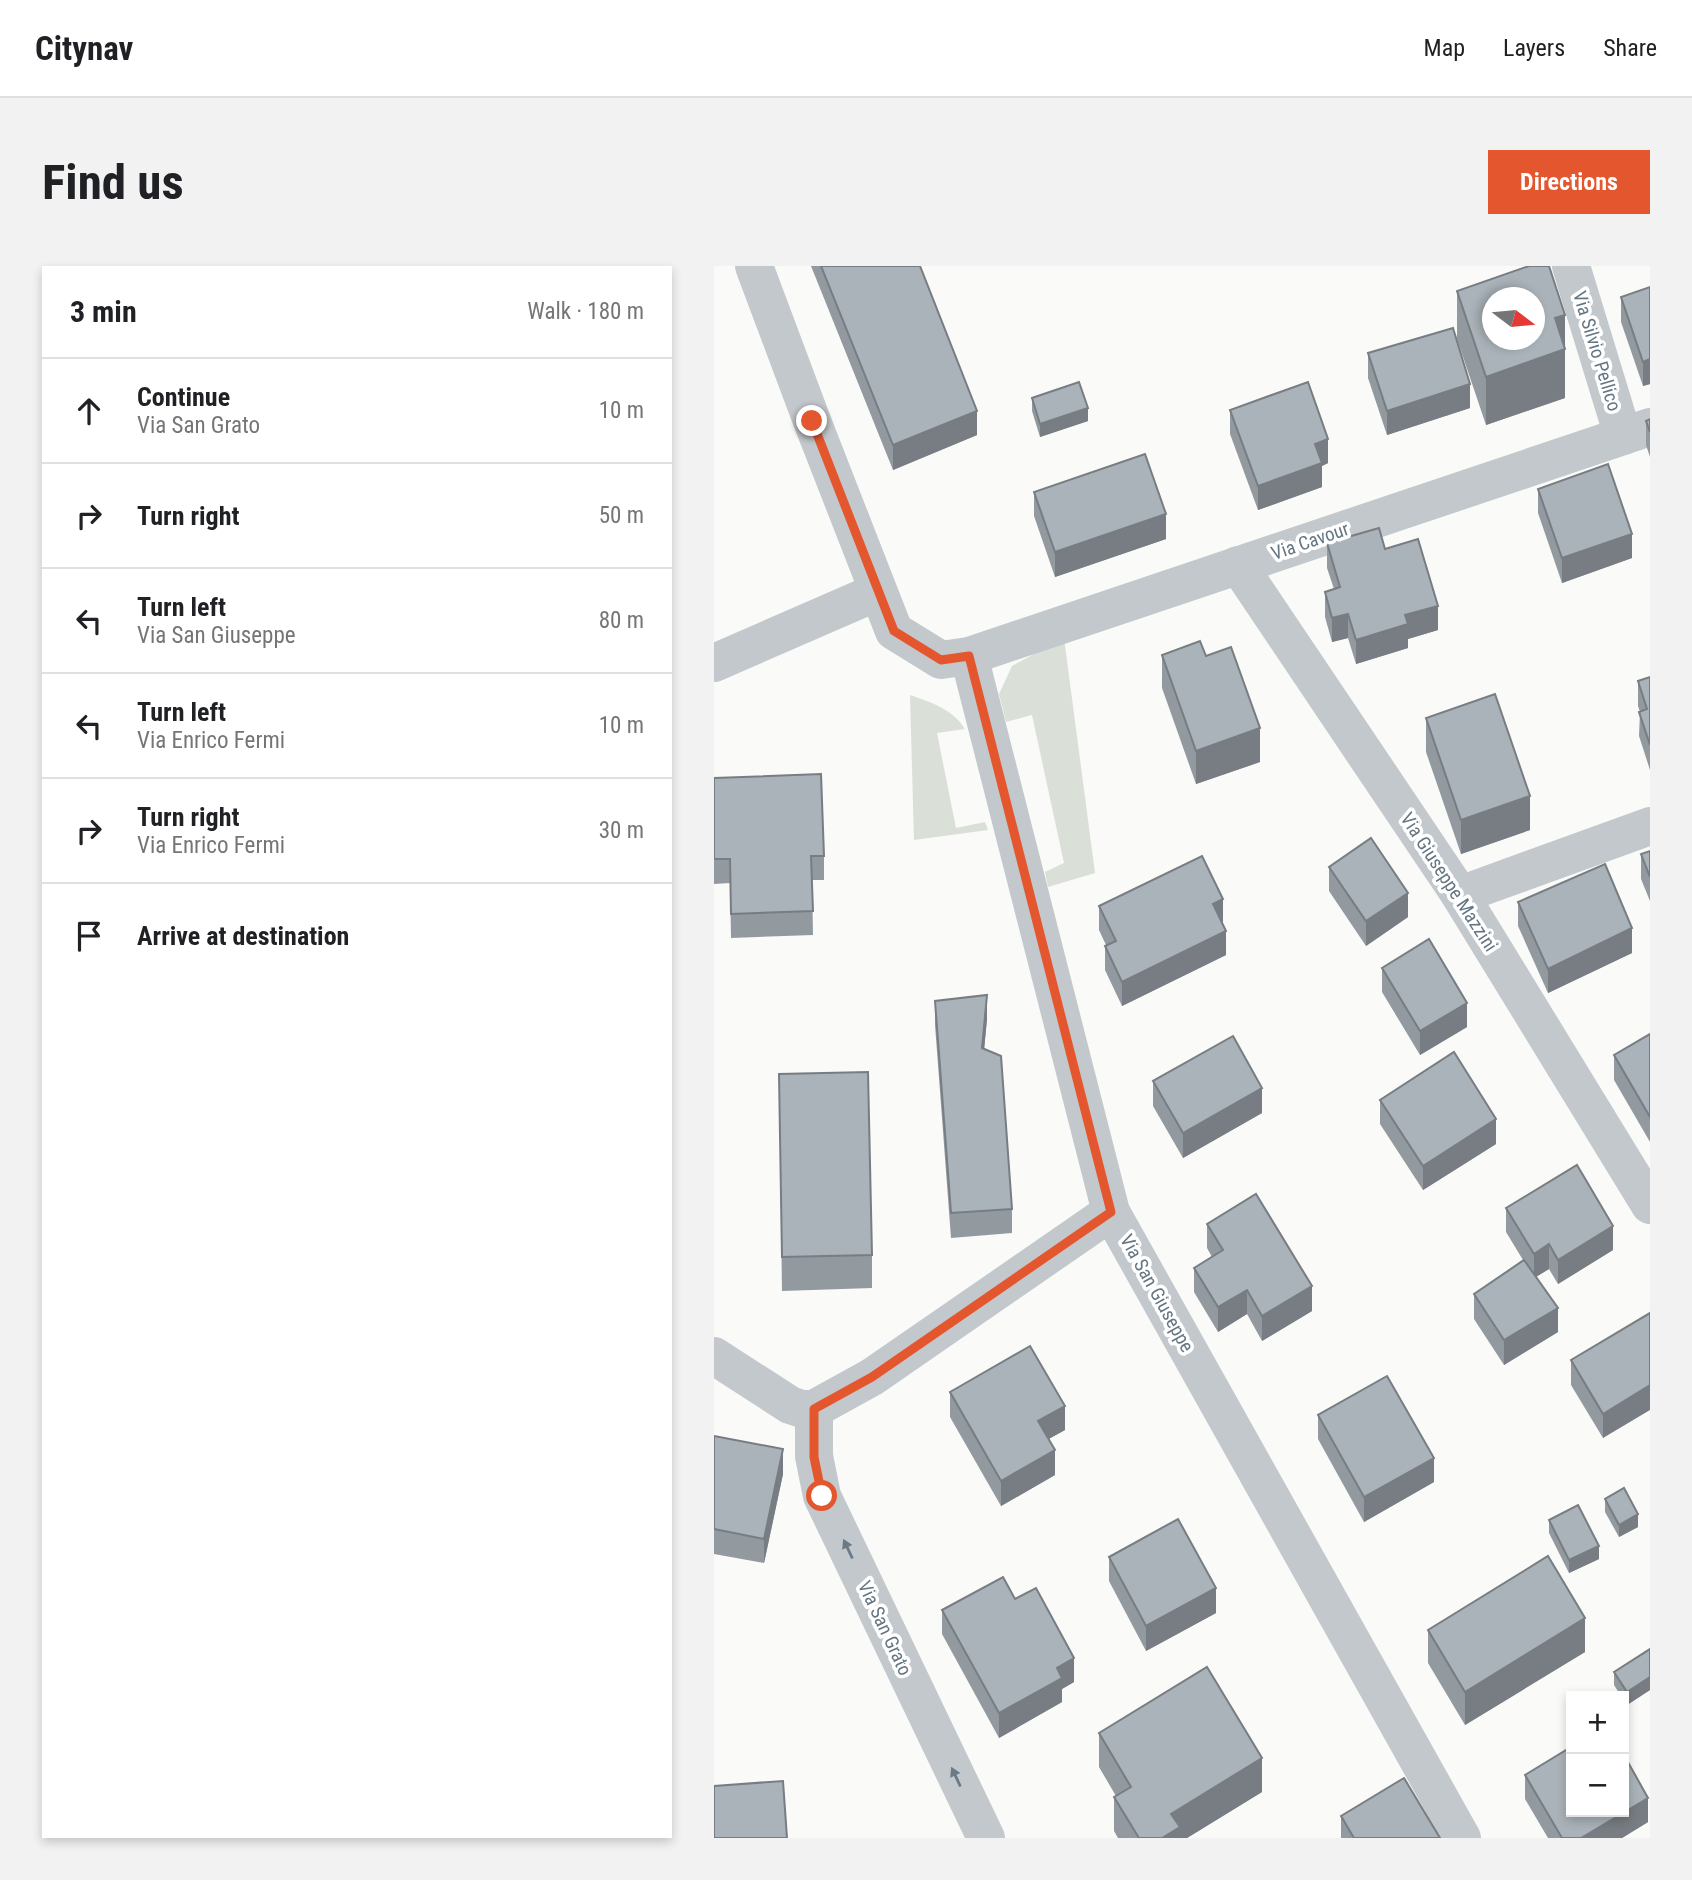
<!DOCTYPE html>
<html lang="en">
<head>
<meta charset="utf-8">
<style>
  :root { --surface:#fff; --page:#f2f2f2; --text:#202124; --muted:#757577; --line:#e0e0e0; --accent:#e4572e }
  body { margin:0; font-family:"Roboto Condensed",sans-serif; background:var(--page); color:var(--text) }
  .controls { position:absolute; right:21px; bottom:21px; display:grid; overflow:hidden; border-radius:0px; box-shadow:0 4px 10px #0003 }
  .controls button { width:63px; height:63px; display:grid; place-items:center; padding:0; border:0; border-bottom:2px solid var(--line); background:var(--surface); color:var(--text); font:35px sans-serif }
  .compass { position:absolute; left:768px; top:21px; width:63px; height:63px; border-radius:50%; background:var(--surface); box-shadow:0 4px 10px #0003; rotate:106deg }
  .stop { position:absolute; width:21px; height:21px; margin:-16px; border:5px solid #e4572e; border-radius:50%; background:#fff }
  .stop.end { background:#e4572e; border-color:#fff; box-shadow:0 2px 7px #0008 }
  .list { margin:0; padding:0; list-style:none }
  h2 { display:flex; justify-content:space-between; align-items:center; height:91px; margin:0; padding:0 28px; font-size:30px }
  h2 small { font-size:23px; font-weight:400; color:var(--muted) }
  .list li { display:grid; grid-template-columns:46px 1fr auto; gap:21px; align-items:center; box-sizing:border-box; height:105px; padding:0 28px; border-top:2px solid var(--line) }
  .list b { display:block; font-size:26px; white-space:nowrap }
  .list p { margin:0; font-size:23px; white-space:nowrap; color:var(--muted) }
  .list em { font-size:23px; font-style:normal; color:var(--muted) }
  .icon { flex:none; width:38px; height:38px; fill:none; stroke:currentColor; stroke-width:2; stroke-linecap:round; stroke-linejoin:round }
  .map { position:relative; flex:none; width:936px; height:1572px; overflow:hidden; border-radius:0px }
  header { display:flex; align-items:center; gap:42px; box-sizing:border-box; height:98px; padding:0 35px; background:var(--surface); border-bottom:2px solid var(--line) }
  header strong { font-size:33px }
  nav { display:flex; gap:38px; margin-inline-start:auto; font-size:24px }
  .intro { display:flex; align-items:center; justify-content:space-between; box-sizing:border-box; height:168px; padding:0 42px }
  h1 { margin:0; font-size:49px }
  .button { padding:18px 32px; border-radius:0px; background:var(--accent); color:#fff; font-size:24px; font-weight:700 }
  main { display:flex; gap:42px; padding:0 42px }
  aside { flex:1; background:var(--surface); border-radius:0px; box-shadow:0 4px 10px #0003 }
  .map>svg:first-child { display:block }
</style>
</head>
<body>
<header>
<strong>Citynav</strong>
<nav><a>Map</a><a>Layers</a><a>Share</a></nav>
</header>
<div class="intro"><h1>Find us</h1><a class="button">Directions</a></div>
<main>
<aside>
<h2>3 min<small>Walk · 180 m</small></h2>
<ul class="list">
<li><svg class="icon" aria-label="ahead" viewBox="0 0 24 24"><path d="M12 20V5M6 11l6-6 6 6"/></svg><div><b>Continue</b><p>Via San Grato</p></div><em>10 m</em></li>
<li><svg class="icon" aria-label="right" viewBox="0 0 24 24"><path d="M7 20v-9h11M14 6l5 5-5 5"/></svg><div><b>Turn right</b></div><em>50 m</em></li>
<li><svg class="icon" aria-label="left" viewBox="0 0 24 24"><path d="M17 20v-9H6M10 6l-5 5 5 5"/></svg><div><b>Turn left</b><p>Via San Giuseppe</p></div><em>80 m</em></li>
<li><svg class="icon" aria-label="left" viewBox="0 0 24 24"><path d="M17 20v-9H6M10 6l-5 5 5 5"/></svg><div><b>Turn left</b><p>Via Enrico Fermi</p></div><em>10 m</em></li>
<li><svg class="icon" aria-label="right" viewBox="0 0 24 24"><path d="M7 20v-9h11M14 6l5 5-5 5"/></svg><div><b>Turn right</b><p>Via Enrico Fermi</p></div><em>30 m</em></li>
<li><svg class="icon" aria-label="arrive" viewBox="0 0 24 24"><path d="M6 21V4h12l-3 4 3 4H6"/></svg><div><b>Arrive at destination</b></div></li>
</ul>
</aside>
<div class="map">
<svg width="936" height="1572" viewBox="0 0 936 1572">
  <rect width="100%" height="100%" fill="#fafaf8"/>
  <!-- green -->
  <g fill="#dadfd7">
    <polygon points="350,372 381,607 334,621 331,606 350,597 318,449 292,456 285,428 298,400"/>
    <path d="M196,429C216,436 239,443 251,463L223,467L242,562L271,556L274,564L200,574Z"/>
  </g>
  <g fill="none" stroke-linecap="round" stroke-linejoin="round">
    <!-- minor -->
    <g stroke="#c3c8cc" stroke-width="38">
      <polyline points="40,0 98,155 180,365 227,394 255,390 936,161"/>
      <polyline points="857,0 909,170"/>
      <polyline points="524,299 746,629 936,939"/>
      <polyline points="255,390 397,946 748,1572"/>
      <polyline points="0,397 163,326"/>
      <polyline points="746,629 936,560"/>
      <polyline points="0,1090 76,1139 88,1143 100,1143 158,1111 397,946"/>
      <polyline points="100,1143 100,1190 108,1230 272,1572"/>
    </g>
  </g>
  <!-- wall -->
  <g fill="#929a9f">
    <polygon points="97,0 206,0 263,169 179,204"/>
    <polygon points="936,21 936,118 929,120 907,56 907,31"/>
    <polygon points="743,25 851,49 851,132 772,159 743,73"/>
    <polygon points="654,87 756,142 673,169 654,112"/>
    <polygon points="318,132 374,155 326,171 318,145"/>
    <polygon points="516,144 614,197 608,200 608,221 544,244 516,168"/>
    <polygon points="936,153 936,191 932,179 932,155"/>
    <polygon points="824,223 918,292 848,317 824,247"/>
    <polygon points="320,226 452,273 341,311 320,250"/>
    <polygon points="613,277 671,283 724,364 694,373 694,382 642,398 634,372 618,376 611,351 611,326 620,323 613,302"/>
    <polygon points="448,389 492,390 546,496 482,518 448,422"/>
    <polygon points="936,411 936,504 925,470 926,446 924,440 924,415"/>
    <polygon points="712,452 816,564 747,588 712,486"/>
    <polygon points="0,512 110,590 110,614 98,614 99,669 17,672 16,617 0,618"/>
    <polygon points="936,585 936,635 927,613 927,588"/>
    <polygon points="615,601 694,651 652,680 615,625"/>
    <polygon points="804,636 918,687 834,727 804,660"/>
    <polygon points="385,640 509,658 512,689 408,740 391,704 391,680 392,679 385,664"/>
    <polygon points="668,702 753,761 706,789 668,726"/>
    <polygon points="221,735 273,753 270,783 298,943 298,967 237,972 221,759"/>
    <polygon points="936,768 936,876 900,814 900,789"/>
    <polygon points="65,808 158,989 158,1022 68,1025"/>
    <polygon points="439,815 548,847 469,892 439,840"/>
    <polygon points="666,834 782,878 709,924 666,858"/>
    <polygon points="792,942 899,984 844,1018 835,1003 822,1011 844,1066 790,1099 760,1053 760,1028 809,994 792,966"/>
    <polygon points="493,958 598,1045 548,1075 533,1048 504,1066 480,1026 480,1002 498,991 493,982"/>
    <polygon points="936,1047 889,1172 857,1119 857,1094"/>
    <polygon points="236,1126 351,1164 334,1173 341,1209 287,1240 236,1151"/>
    <polygon points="604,1149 720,1216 650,1256 604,1173"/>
    <polygon points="0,1170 69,1208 50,1297 0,1288"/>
    <polygon points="891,1233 924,1261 905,1271 891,1246"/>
    <polygon points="835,1254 885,1293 855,1307 835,1267"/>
    <polygon points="395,1291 502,1347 432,1385 395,1315"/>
    <polygon points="301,1333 360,1416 348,1423 348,1436 285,1472 228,1368 228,1344"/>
    <polygon points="714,1364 871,1386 751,1459 714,1397"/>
    <polygon points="936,1383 936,1424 913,1439 910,1434 910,1430 907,1430 900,1419 900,1406"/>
    <polygon points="385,1467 548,1526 473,1572 404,1572 400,1565 400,1531 402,1530 385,1501"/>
    <polygon points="811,1509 934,1556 908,1572 834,1572 811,1533"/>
    <polygon points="627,1550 726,1572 627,1572"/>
  </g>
  <!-- shaded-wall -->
  <g fill="#777d82">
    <polygon points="851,49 851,132 772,159 772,111 841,52"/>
    <polygon points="936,93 936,118 929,120 929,96"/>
    <polygon points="756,118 756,142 673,169 673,145"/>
    <polygon points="374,142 374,155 326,171 326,158"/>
    <polygon points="263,145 263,169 179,204 179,179"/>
    <polygon points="614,173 614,197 608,200 608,221 544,244 544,220 601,178"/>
    <polygon points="452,248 452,273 341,311 341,286"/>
    <polygon points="918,268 918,292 848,317 848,292"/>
    <polygon points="724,340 724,364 694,373 694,382 642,398 642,374 691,349"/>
    <polygon points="634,348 634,372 618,376 618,352"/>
    <polygon points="546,462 546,496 482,518 482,485"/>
    <polygon points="816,530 816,564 747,588 747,554"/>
    <polygon points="694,627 694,651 652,680 652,655"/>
    <polygon points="509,633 509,658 499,638"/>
    <polygon points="918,662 918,687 834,727 834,703"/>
    <polygon points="512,665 512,689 408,740 408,716"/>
    <polygon points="273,729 273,753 268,806 268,782"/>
    <polygon points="753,737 753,761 706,789 706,765"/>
    <polygon points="548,822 548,847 469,892 469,867"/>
    <polygon points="782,853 782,878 709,924 709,900"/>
    <polygon points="899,960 899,984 844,1018 844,994"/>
    <polygon points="835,978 835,1003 820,1012 820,988"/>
    <polygon points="598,1020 598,1045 548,1075 548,1050"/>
    <polygon points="533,1024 533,1048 504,1066 504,1041"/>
    <polygon points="844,1042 844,1066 790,1099 790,1074"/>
    <polygon points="936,1119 936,1144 889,1172 889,1148"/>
    <polygon points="351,1140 351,1164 324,1179 324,1155"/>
    <polygon points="69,1183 69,1208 50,1297 50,1273"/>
    <polygon points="341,1184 341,1209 287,1240 287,1215"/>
    <polygon points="720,1192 720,1216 650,1256 650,1231"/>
    <polygon points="924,1248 924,1261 905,1271 905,1259"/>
    <polygon points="885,1280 885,1293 855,1307 855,1294"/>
    <polygon points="502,1322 502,1347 432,1385 432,1360"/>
    <polygon points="871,1352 871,1386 751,1459 751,1426"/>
    <polygon points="360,1392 360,1416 348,1423 348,1436 285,1472 285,1447 343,1402"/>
    <polygon points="936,1411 936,1424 913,1439 913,1426"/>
    <polygon points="548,1492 548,1526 473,1572 448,1572 457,1548"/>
    <polygon points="934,1532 934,1556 908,1572 867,1572"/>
  </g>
  <!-- building -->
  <g fill="#aab3b9" stroke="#777d82" stroke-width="2" fill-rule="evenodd">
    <polygon points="107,0 206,0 263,145 179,179"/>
    <path d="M815,0H835L851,49L841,52L851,83L772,111L743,25ZM779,32H821V74H779Z"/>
    <polygon points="936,21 936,93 929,96 907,31"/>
    <polygon points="739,62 756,118 673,145 654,87"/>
    <polygon points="365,116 374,142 326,158 318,132"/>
    <polygon points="594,116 614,173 601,178 608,197 544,220 516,144"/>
    <polygon points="936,153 936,166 932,155"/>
    <polygon points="431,188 452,248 341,286 320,226"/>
    <polygon points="894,198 918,268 848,292 824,223"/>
    <polygon points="665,262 671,283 704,273 724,340 691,349 694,358 642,374 634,348 618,352 611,326 626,321 613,277"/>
    <polygon points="486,375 492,390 517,381 546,462 482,485 448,389"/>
    <polygon points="936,411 936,479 925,446 933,443 924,415"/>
    <polygon points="781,428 816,530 747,554 712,452"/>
    <polygon points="107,508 110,590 97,590 99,645 17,648 16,593 0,593 0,512"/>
    <polygon points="657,572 694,627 652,655 615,601"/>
    <polygon points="936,585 936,611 927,588"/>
    <polygon points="488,590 509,633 499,638 512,665 408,716 391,680 402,675 385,640"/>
    <polygon points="891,598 918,662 834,703 804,636"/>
    <polygon points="715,673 753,737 706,765 668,702"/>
    <polygon points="273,729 268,782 287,790 298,943 237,947 221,735"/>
    <polygon points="936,768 936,851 900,789"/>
    <polygon points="519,770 548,822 469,867 439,815"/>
    <polygon points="740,786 782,853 709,900 666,834"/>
    <polygon points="154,806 158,989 68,991 65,808"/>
    <polygon points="863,899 899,960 844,994 835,978 820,988 792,942"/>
    <polygon points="542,928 598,1020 548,1050 533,1024 504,1041 480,1002 509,984 493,958"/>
    <polygon points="810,994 844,1042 790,1074 760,1028"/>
    <polygon points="936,1047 936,1119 889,1148 857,1094"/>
    <polygon points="316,1080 351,1140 324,1155 341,1184 287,1215 236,1126"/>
    <polygon points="673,1110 720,1192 650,1231 604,1149"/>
    <polygon points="0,1170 69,1183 50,1273 0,1263"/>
    <polygon points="910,1222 924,1248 905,1259 891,1233"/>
    <polygon points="864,1239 885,1280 855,1294 835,1254"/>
    <polygon points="464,1253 502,1322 432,1360 395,1291"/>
    <polygon points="834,1290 871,1352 751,1426 714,1364"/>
    <polygon points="289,1311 301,1333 322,1322 360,1392 343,1402 348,1412 285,1447 228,1344"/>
    <polygon points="936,1383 936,1411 913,1426 900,1406"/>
    <polygon points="493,1401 548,1492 457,1548 466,1561 448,1572 425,1572 400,1531 417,1521 385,1467"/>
    <polygon points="857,1481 857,1546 910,1546 910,1489 934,1532 867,1572 848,1572 811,1509"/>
    <polygon points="690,1512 726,1572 640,1572 627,1550"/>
    <polygon points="69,1515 73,1572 0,1572 0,1520"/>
  </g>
  <!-- one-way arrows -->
  <defs><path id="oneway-solid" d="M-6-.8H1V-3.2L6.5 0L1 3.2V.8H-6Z" transform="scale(1.75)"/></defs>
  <g fill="#6a7a87">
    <use href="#oneway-solid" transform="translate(134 1283) rotate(-115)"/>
    <use href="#oneway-solid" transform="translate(242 1511) rotate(-115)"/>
  </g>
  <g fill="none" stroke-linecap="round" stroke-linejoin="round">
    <!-- route -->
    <polyline stroke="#e4572e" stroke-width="9" points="98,155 180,365 227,394 255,390 397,946 158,1111 100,1143 100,1191 108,1230"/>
  </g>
  <g text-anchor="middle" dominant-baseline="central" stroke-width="7" stroke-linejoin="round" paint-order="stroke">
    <!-- street labels -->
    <g font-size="19" fill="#657683" stroke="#fff">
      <text transform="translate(883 85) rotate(73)">Via Silvio Pellico</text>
      <text transform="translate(596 275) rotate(-19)">Via Cavour</text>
      <text transform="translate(735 616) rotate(57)">Via Giuseppe Mazzini</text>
      <text transform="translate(443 1027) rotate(61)">Via San Giuseppe</text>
      <text transform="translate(171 1362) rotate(65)">Via San Grato</text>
    </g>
  </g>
</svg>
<div class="controls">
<button>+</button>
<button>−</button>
</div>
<svg class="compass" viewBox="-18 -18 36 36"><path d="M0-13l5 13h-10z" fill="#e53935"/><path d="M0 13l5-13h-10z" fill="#757577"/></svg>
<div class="stop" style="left:108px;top:1230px"></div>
<div class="stop end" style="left:98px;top:155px"></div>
</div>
</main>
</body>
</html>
